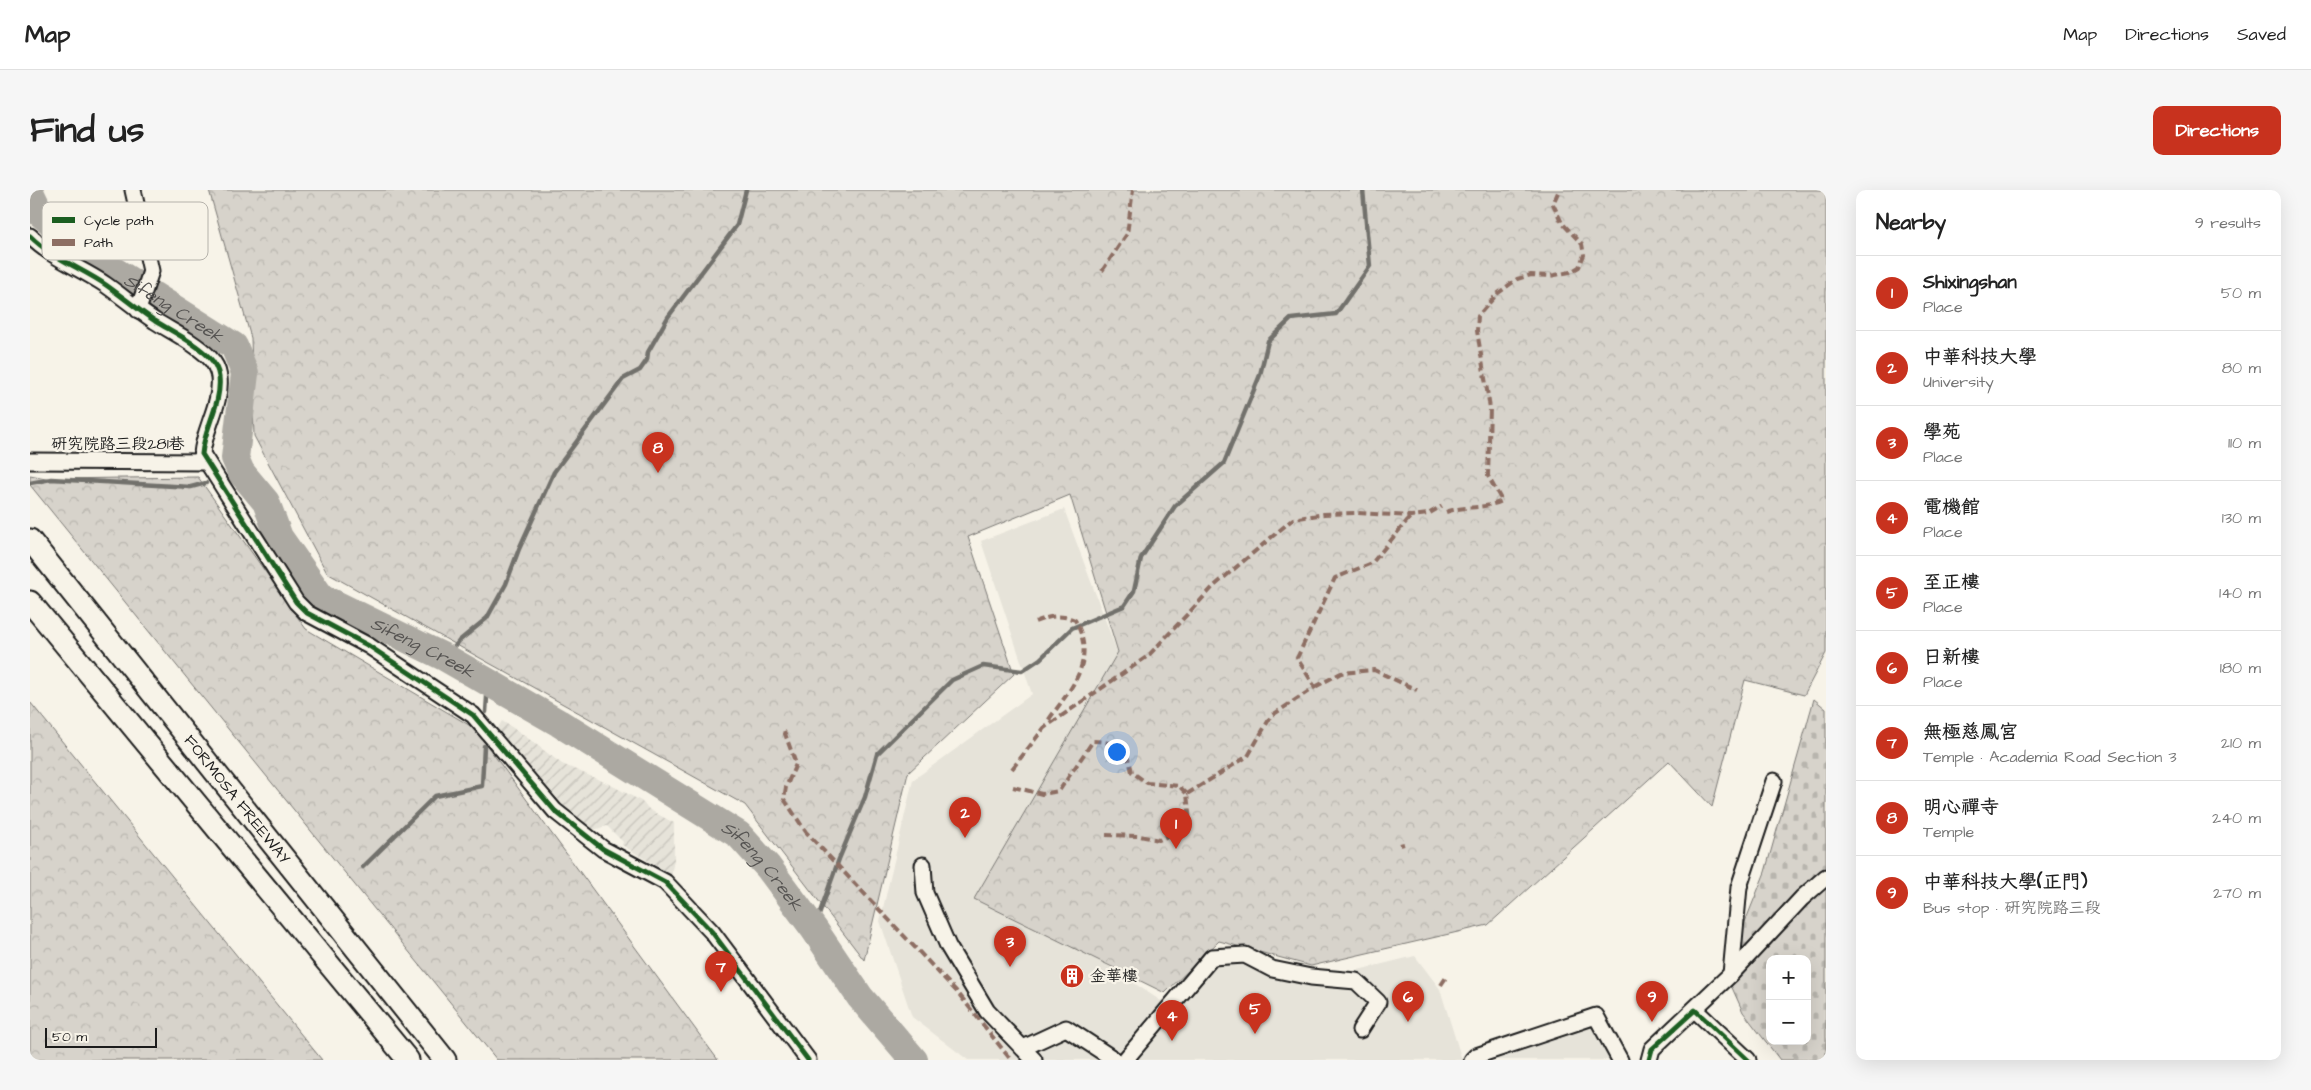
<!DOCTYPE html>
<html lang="en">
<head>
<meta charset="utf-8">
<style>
  :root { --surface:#fff; --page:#f6f6f6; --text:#222; --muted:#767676; --line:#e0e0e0; --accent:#c8321e }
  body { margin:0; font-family:"Architects Daughter","LXGW WenKai TC",sans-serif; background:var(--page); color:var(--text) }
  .controls { position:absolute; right:15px; bottom:15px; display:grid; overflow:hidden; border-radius:10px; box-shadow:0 5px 20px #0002 }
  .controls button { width:45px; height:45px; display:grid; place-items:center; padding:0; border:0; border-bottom:1px solid var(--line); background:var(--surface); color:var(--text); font:25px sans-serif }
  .scale { position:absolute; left:15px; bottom:12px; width:112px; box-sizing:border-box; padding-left:5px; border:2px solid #1c1c1c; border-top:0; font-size:14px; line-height:18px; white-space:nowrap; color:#1c1c1c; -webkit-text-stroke:4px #f7f3e8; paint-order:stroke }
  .you { position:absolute; left:1086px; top:561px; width:18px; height:18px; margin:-12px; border:4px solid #fff; border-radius:50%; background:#1a73e8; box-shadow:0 0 0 8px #1a73e833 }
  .badge { display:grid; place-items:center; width:32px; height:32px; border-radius:50%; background:var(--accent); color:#fff; font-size:16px; font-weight:700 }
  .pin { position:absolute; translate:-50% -41px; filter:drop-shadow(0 1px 2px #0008) }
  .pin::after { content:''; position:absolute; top:26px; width:18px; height:15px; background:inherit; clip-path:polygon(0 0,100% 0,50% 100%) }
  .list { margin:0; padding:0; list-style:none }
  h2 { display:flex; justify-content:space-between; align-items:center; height:65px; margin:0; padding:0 20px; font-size:21px }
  h2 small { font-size:16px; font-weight:400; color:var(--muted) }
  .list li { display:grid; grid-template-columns:32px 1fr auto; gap:15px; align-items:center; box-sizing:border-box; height:75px; padding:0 20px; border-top:1px solid var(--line) }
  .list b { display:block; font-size:19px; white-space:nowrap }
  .list p { margin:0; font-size:16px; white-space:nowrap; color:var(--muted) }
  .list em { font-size:16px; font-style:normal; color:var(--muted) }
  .map { position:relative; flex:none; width:1796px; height:870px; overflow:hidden; border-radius:10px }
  header { display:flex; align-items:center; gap:30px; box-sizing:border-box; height:70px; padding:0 25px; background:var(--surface); border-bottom:1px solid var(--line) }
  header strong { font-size:24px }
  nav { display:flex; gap:28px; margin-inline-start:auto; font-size:18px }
  .intro { display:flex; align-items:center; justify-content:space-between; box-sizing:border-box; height:120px; padding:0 30px }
  h1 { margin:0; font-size:35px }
  .button { padding:12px 22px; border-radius:10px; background:var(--accent); color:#fff; font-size:18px; font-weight:700 }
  main { display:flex; gap:30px; padding:0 30px }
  aside { flex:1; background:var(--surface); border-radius:10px; box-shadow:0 5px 20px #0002 }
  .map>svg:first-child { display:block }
</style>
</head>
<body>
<header>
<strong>Map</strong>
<nav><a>Map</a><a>Directions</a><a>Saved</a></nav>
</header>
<div class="intro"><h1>Find us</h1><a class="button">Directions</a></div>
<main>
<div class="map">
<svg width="1796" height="870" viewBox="0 0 1796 870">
  <defs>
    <pattern id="industrial-furrows" width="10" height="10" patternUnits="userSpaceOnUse" patternTransform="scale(1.25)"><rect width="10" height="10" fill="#e6e3d9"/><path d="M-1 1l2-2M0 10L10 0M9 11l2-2" fill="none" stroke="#c5c2ba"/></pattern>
    <pattern id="forest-crowns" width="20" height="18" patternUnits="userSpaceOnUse" patternTransform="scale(1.25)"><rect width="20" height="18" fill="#d7d3cb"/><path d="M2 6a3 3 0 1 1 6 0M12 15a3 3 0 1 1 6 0" fill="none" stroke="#b8b5ae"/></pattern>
    <pattern id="cemetery-stones" width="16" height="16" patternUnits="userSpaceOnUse" patternTransform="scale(1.25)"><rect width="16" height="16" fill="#d7d3cb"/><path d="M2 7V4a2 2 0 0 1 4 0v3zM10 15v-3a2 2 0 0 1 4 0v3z" fill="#b8b5ae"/></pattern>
  </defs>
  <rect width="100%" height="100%" fill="#f7f3e8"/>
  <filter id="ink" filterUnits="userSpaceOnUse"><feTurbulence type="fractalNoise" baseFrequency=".02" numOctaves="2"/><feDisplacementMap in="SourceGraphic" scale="10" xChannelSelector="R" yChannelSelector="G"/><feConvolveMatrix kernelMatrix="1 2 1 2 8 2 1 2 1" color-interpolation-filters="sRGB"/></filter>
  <g filter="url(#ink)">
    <!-- built -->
    <g fill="#e6e3d9">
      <polygon points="1034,319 1092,475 971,705 1131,811 1190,755 1275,780 1320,782 1385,766 1410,799 1432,870 938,870 882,827 850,731 883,590 1002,504 951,351"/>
      <polygon points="1564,835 1584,870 1459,870"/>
    </g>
    <!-- industrial -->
    <polygon fill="url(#industrial-furrows)" points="472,531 491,543 532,574 579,594 611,611 620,620 644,633 644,670 641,685 592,655 593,652 577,636 563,640 536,618 467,539"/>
    <!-- forest -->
    <g fill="url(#forest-crowns)" stroke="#7a7874">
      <polygon points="179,0 1796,0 1796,463 1774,505 1715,490 1682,617 1639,571 1458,735 1281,776 1189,751 1135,803 944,709 1088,462 1040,305 938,347 984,484 878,583 834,770 715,615 297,383 224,246 221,148"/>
      <polygon points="0,285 21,289 168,287 276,439 444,538 688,870 467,870 0,295"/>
      <polygon points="0,512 292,870 0,870"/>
    </g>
    <!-- cemetery -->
    <path fill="url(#cemetery-stones)" stroke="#7a7874" fill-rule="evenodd" d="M1784,509L1796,519V870H1750L1713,822L1695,782L1735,682ZM1740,769H1777V851H1740Z"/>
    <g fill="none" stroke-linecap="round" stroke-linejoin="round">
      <!-- stream -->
      <g stroke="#72716c" stroke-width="4.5">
        <polyline points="204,283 211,282"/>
        <polyline points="0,293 21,289 161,297 176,293"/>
        <polyline points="416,468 429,451 457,428 476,394 489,359 524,282 593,189 610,180 617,170 618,162 638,127 707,35 716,0"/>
        <polyline points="456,522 458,492"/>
        <polyline points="333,677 405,606 452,596 454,556"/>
        <polyline points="784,739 809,669 835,607 847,564 922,490 953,476 992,481 1010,469 1042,438 1094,416 1104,401 1111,368 1145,316 1194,273 1230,185 1238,151 1261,129 1306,124 1340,76 1333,0"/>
      </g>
      <!-- river -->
      <path stroke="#aca9a2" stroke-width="28" id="s1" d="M0,2L10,23L72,73L204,156L215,183L205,268L211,282L236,312L249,347L291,407L416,468L458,492L529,533L709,645L738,677L784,739L830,807L884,870"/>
      <!-- minor casing -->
      <g stroke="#1c1c1c" stroke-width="19">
        <g id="minor">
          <polyline points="103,0 121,81 108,120"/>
          <path d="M0,46C22,68 51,78 76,95C93,107 108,120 125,131C143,142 164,152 179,167C184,172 188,180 189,187C192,214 174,238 172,264L266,412L277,423L339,456L443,525L525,621L573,659L635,692L682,742L778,870"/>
          <polyline points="0,271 175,272"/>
          <polyline points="893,675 895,703 918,756 957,821 1004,870"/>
          <polyline points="1701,784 1709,697 1744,591"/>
          <polyline points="1665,820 1718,870"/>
          <polyline points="993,858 1036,838 1085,870"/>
          <polyline points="1095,870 1182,767 1215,765 1242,779 1281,787 1326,791 1348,812 1330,840"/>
          <polyline points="1442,870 1446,866 1566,826 1590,870"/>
          <polyline points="1619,870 1622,859 1701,784 1772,708 1796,687"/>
        </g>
      </g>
      <!-- highway casing -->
      <g stroke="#1c1c1c" stroke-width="25">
        <g id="highway">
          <path id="s2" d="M0,350L415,870"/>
          <polyline points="0,412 378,870"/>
        </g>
      </g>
      <!-- minor -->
      <use href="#minor" stroke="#f7f3e8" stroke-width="15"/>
      <!-- highway -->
      <use href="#highway" stroke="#f7f3e8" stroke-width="21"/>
      <!-- quiet -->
      <g stroke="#8d6e63" stroke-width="4" stroke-dasharray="8 4" stroke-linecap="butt">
        <polyline points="1072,81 1097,44 1103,0"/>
        <path d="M1416,322C1436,315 1451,320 1472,311L1458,286L1460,218L1447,141L1448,126L1467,104L1487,89L1501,85L1520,86L1540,82L1549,77L1554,65L1552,54L1532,33L1523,14L1529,0"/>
        <path d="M1005,432C1020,426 1029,424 1045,430C1068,472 1040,499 1017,532"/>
        <polyline points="1285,497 1311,483 1344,480 1387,500"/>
        <polyline points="754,541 766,574 756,597 754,609 776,642 928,803 981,870"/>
        <polyline points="982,579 1014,538 1118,466 1184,396 1263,329 1294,324 1327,323 1381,326 1398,324 1412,316"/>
        <path d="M983,597L1012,604L1029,601L1063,551C1088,552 1097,558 1102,582L1117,593L1149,596L1157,604L1160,632L1149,641L1129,650L1110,646L1076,645"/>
        <polyline points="1157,604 1218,566 1241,526 1285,497 1267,468 1305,388 1342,373 1381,326"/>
        <polyline points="1370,655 1374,654"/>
        <polyline points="1411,795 1417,786"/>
      </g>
      <!-- cycleway casing -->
      <g stroke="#f7f3e8" stroke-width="8">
        <g id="cycleway">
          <path d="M0,46C22,68 51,78 76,95C93,107 108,120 125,131C143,142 164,152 179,167C184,172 188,180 189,187C192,214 174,238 172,264L266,412L277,423L339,456L443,525L525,621L573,659L635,692L682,742L778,870"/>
          <polyline points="1619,870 1622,859 1665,820 1718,870"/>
        </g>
      </g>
      <!-- cycleway -->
      <use href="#cycleway" stroke="#1b5e20" stroke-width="5"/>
    </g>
  </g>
  <!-- icons -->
  <defs>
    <g id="building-disc" transform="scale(1.25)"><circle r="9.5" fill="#c8321e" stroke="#f7f3e8"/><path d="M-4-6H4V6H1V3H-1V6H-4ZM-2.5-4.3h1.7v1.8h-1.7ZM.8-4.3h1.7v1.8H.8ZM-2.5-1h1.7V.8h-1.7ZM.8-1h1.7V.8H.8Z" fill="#fff"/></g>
  </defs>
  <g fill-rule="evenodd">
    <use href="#building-disc" x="1042" y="786"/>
  </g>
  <g text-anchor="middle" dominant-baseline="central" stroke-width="4.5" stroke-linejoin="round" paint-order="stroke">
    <!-- street labels -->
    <g font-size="16" fill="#1c1c1c" stroke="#f7f3e8">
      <text x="88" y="254">研究院路三段281巷</text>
      <text stroke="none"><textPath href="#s2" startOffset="332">FORMOSA FREEWAY</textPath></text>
    </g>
    <!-- poi labels -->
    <g font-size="16" fill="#1c1c1c" stroke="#f7f3e8" text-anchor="start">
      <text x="1060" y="786">金華樓</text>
    </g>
    <!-- water labels -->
    <g font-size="18" font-style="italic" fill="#565452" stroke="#f7f3e8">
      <text stroke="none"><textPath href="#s1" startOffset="188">Sifeng Creek</textPath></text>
      <text stroke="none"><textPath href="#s1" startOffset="652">Sifeng Creek</textPath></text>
      <text stroke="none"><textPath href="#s1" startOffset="1058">Sifeng Creek</textPath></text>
    </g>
  </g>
  <!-- legend -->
  <rect x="12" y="12" width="166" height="58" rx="8" fill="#f7f3e8" stroke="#b5b2ab" stroke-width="1"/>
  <rect x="22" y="27" width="23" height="6" fill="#1b5e20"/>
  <rect x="22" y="49" width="23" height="7" fill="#8d6e63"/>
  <g font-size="14" fill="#1c1c1c">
    <text x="54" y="35">Cycle path</text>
    <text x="54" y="57">Path</text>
  </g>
</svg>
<div class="controls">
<button>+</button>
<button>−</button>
</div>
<div class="scale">50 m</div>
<div class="you"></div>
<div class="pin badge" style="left:1146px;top:659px">1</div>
<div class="pin badge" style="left:935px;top:648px">2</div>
<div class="pin badge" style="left:980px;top:777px">3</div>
<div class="pin badge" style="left:1142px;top:851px">4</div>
<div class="pin badge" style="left:1225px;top:844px">5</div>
<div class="pin badge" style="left:1378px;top:832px">6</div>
<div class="pin badge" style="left:691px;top:802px">7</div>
<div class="pin badge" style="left:628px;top:283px">8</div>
<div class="pin badge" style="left:1622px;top:832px">9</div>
</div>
<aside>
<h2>Nearby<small>9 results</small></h2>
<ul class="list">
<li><span class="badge">1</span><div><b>Shixingshan</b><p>Place</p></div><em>50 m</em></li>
<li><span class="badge">2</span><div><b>中華科技大學</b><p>University</p></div><em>80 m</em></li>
<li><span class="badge">3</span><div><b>學苑</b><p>Place</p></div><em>110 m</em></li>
<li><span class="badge">4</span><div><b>電機館</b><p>Place</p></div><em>130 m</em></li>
<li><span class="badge">5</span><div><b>至正樓</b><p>Place</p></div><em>140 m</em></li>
<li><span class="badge">6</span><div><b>日新樓</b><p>Place</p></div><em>180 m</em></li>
<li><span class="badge">7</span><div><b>無極慈鳳宮</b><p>Temple · Academia Road Section 3</p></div><em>210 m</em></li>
<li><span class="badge">8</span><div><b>明心禪寺</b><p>Temple</p></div><em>240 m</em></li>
<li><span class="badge">9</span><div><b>中華科技大學(正門)</b><p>Bus stop · 研究院路三段</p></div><em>270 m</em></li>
</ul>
</aside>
</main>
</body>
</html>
